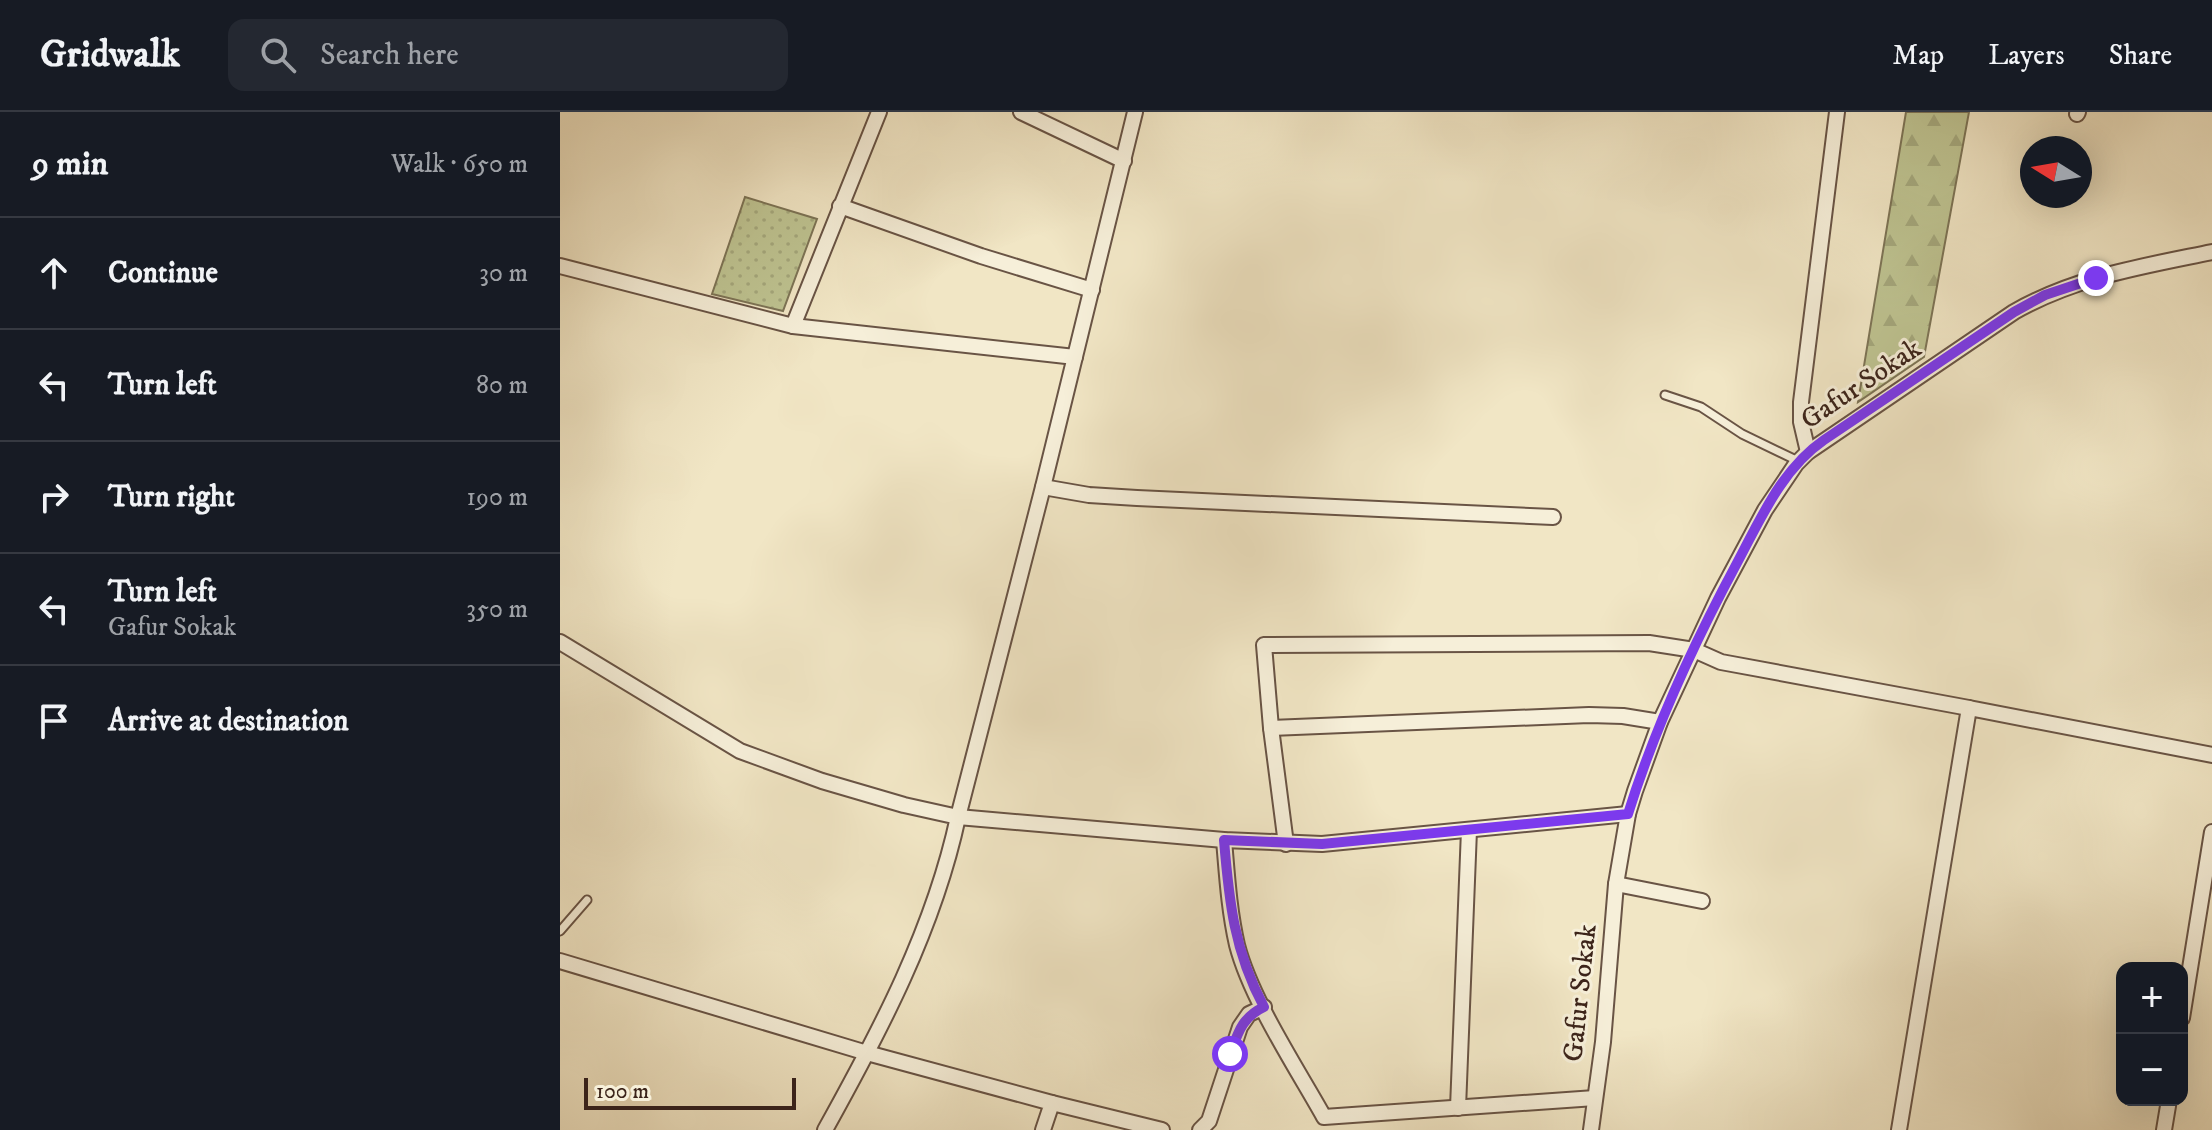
<!DOCTYPE html>
<html lang="en">
<head>
<meta charset="utf-8">
<style>
  :root { --surface:#171b24; --page:#242831; --text:#f1f3f6; --muted:#9ea1a6; --line:#363941 }
  body { margin:0; font-family:"IM FELL DW Pica",serif; background:var(--page); color:var(--text) }
  .controls { position:absolute; right:24px; bottom:24px; display:grid; overflow:hidden; border-radius:16px; box-shadow:0 8px 32px #0002 }
  .controls button { width:72px; height:72px; display:grid; place-items:center; padding:0; border:0; border-bottom:2px solid var(--line); background:var(--surface); color:var(--text); font:40px sans-serif }
  .compass { position:absolute; left:1460px; top:24px; width:72px; height:72px; border-radius:50%; background:var(--surface); box-shadow:0 8px 32px #0002; rotate:281deg }
  .scale { position:absolute; left:24px; bottom:20px; width:212px; box-sizing:border-box; padding-left:8px; border:4px solid #3c241a; border-top:0; font-size:22px; line-height:28px; white-space:nowrap; color:#3c241a; -webkit-text-stroke:6px #f6efd9; paint-order:stroke }
  .stop { position:absolute; width:24px; height:24px; margin:-18px; border:6px solid #7c3aed; border-radius:50%; background:#fff }
  .stop.end { background:#7c3aed; border-color:#fff; box-shadow:0 2px 8px #0008 }
  .list { margin:0; padding:0; list-style:none }
  h2 { display:flex; justify-content:space-between; align-items:center; height:104px; margin:0; padding:0 32px; font-size:34px }
  h2 small { font-size:26px; font-weight:400; color:var(--muted) }
  .list li { display:grid; grid-template-columns:52px 1fr auto; gap:24px; align-items:center; box-sizing:border-box; height:112px; padding:0 32px; border-top:2px solid var(--line) }
  .list b { display:block; font-size:30px; white-space:nowrap }
  .list p { margin:0; font-size:26px; white-space:nowrap; color:var(--muted) }
  .list em { font-size:26px; font-style:normal; color:var(--muted) }
  .icon { flex:none; width:44px; height:44px; fill:none; stroke:currentColor; stroke-width:2; stroke-linecap:round; stroke-linejoin:round }
  .map { position:relative; flex:none; width:1652px; height:1018px; overflow:hidden }
  header { display:flex; align-items:center; gap:48px; box-sizing:border-box; height:112px; padding:0 40px; background:var(--surface); border-bottom:2px solid var(--line) }
  header strong { font-size:38px }
  nav { display:flex; gap:44px; margin-inline-start:auto; font-size:28px }
  .search { width:560px; height:72px; background:var(--page); display:flex; align-items:center; gap:20px; box-sizing:border-box; padding:0 28px; border-radius:16px; color:var(--muted); font-size:30px }
  main { display:flex }
  aside { flex:1; background:var(--surface) }
  .map>svg:first-child { display:block }
</style>
</head>
<body>
<header>
<strong>Gridwalk</strong>
<div class="search"><svg class="icon" aria-label="search" viewBox="0 0 24 24"><circle cx="10" cy="10" r="6"/><path d="M15 15l6 6"/></svg>Search here</div>
<nav><a>Map</a><a>Layers</a><a>Share</a></nav>
</header>
<main>
<aside>
<h2>9 min<small>Walk · 650 m</small></h2>
<ul class="list">
<li><svg class="icon" aria-label="ahead" viewBox="0 0 24 24"><path d="M12 20V5M6 11l6-6 6 6"/></svg><div><b>Continue</b></div><em>30 m</em></li>
<li><svg class="icon" aria-label="left" viewBox="0 0 24 24"><path d="M17 20v-9H6M10 6l-5 5 5 5"/></svg><div><b>Turn left</b></div><em>80 m</em></li>
<li><svg class="icon" aria-label="right" viewBox="0 0 24 24"><path d="M7 20v-9h11M14 6l5 5-5 5"/></svg><div><b>Turn right</b></div><em>190 m</em></li>
<li><svg class="icon" aria-label="left" viewBox="0 0 24 24"><path d="M17 20v-9H6M10 6l-5 5 5 5"/></svg><div><b>Turn left</b><p>Gafur Sokak</p></div><em>350 m</em></li>
<li><svg class="icon" aria-label="arrive" viewBox="0 0 24 24"><path d="M6 21V4h12l-3 4 3 4H6"/></svg><div><b>Arrive at destination</b></div></li>
</ul>
</aside>
<div class="map">
<svg width="1652" height="1018" viewBox="0 0 1652 1018">
  <defs>
    <pattern id="forest-firs" width="22" height="20" patternUnits="userSpaceOnUse" patternTransform="scale(2)"><rect width="22" height="20" fill="#bec391"/><path d="M5 1l3.5 6h-7zM16 11l3.5 6h-7z" fill="#a4a77c"/></pattern>
    <pattern id="park-dots" width="8" height="8" patternUnits="userSpaceOnUse" patternTransform="scale(2)"><rect width="8" height="8" fill="#bec391"/><path d="M2 2h.1M6 6h.1" fill="none" stroke="#a4a77c" stroke-width="1.8" stroke-linecap="round"/></pattern>
  </defs>
  <rect width="100%" height="100%" fill="#f1e6c5"/>
  <filter id="stains"><feTurbulence type="fractalNoise" baseFrequency=".0025" numOctaves="4"/><feColorMatrix values="0 0 0 0 .2 0 0 0 0 .09 0 0 0 0 .02 0 0 0 .5 -.17"/></filter>
  <radialGradient id="worn" r=".72"><stop offset=".6" stop-color="#630" stop-opacity="0"/><stop offset="1" stop-color="#630" stop-opacity=".3"/></radialGradient>
  <!-- forest -->
  <polygon fill="url(#forest-firs)" stroke="#7d7456" stroke-width="2" points="1346,0 1409,0 1364,245 1298,290"/>
  <!-- park -->
  <polygon fill="url(#park-dots)" stroke="#7d7456" stroke-width="2" points="185,85 257,107 223,199 152,182"/>
  <g fill="none" stroke-linecap="round" stroke-linejoin="round">
    <!-- service casing -->
    <g stroke="#695445" stroke-width="11">
      <g id="service">
        <polyline points="1105,283 1141,295 1182,322 1238,349"/>
        <polyline points="0,819 27,788"/>
      </g>
    </g>
    <!-- minor casing -->
    <g stroke="#695445" stroke-width="18">
      <g id="minor">
        <polyline points="461,0 564,49"/>
        <polyline points="575,0 483,375 398,705 664,728 762,732 1068,702"/>
        <polyline points="1517,2 1518,0"/>
        <polyline points="280,94 421,144 532,178"/>
        <polyline points="0,154 233,214 515,245"/>
        <polyline points="233,214 319,0"/>
        <polyline points="1248,340 1241,310 1241,290 1277,0"/>
        <polyline points="483,375 529,383 577,386 993,405"/>
        <path d="M0,530L180,639L262,669L344,693L398,705C374,817 320,919 265,1018"/>
        <polyline points="711,616 1029,603 1063,604 1100,610"/>
        <path d="M664,728C667,763 669,798 677,833C691,887 736,955 764,1005L1035,986"/>
        <polyline points="726,732 711,616 704,533 1089,531 1134,538 1161,550 1409,596"/>
        <polyline points="1056,772 1142,789"/>
        <polyline points="0,849 307,941 492,991 483,1018"/>
        <polyline points="1622,906 1652,720"/>
        <polyline points="492,991 602,1018"/>
        <polyline points="898,996 909,718"/>
        <polyline points="640,1018 649,1009 680,915 689,902 704,895"/>
        <path d="M1031,1018L1043,930L1056,772L1068,702L1075,679L1100,610L1158,486L1205,398L1236,352L1248,340L1454,200C1515,165 1584,154 1652,140"/>
        <polyline points="1339,1018 1409,596 1652,643"/>
        <polyline points="1604,1018 1609,988"/>
      </g>
    </g>
    <!-- service -->
    <use href="#service" stroke="#f6efd9" stroke-width="7"/>
    <!-- minor -->
    <use href="#minor" stroke="#f6efd9" stroke-width="14"/>
  </g>
  <g fill="none" stroke-linecap="round" stroke-linejoin="round">
    <!-- route -->
    <path stroke="#7c3aed" stroke-width="10" d="M670,942C678,921 682,905 704,895C674,839 669,789 664,728L762,732L1068,702C1095,615 1134,531 1177,451C1201,406 1222,357 1264,328L1454,200L1485,183L1536,166"/>
  </g>
  <g text-anchor="middle" dominant-baseline="central" stroke-width="6" stroke-linejoin="round" paint-order="stroke">
    <!-- street labels -->
    <g font-size="28" fill="#3c241a" stroke="#f6efd9">
      <text transform="translate(1301 272) rotate(-34)">Gafur Sokak</text>
      <text transform="translate(1020 881) rotate(-84)">Gafur Sokak</text>
    </g>
  </g>
  <rect width="100%" height="100%" filter="url(#stains)"/>
  <rect width="100%" height="100%" fill="url(#worn)"/>
</svg>
<div class="controls">
<button>+</button>
<button>−</button>
</div>
<svg class="compass" viewBox="-18 -18 36 36"><path d="M0-13l5 13h-10z" fill="#e53935"/><path d="M0 13l5-13h-10z" fill="#9ea1a6"/></svg>
<div class="scale">100 m</div>
<div class="stop" style="left:670px;top:942px"></div>
<div class="stop end" style="left:1536px;top:166px"></div>
</div>
</main>
</body>
</html>
